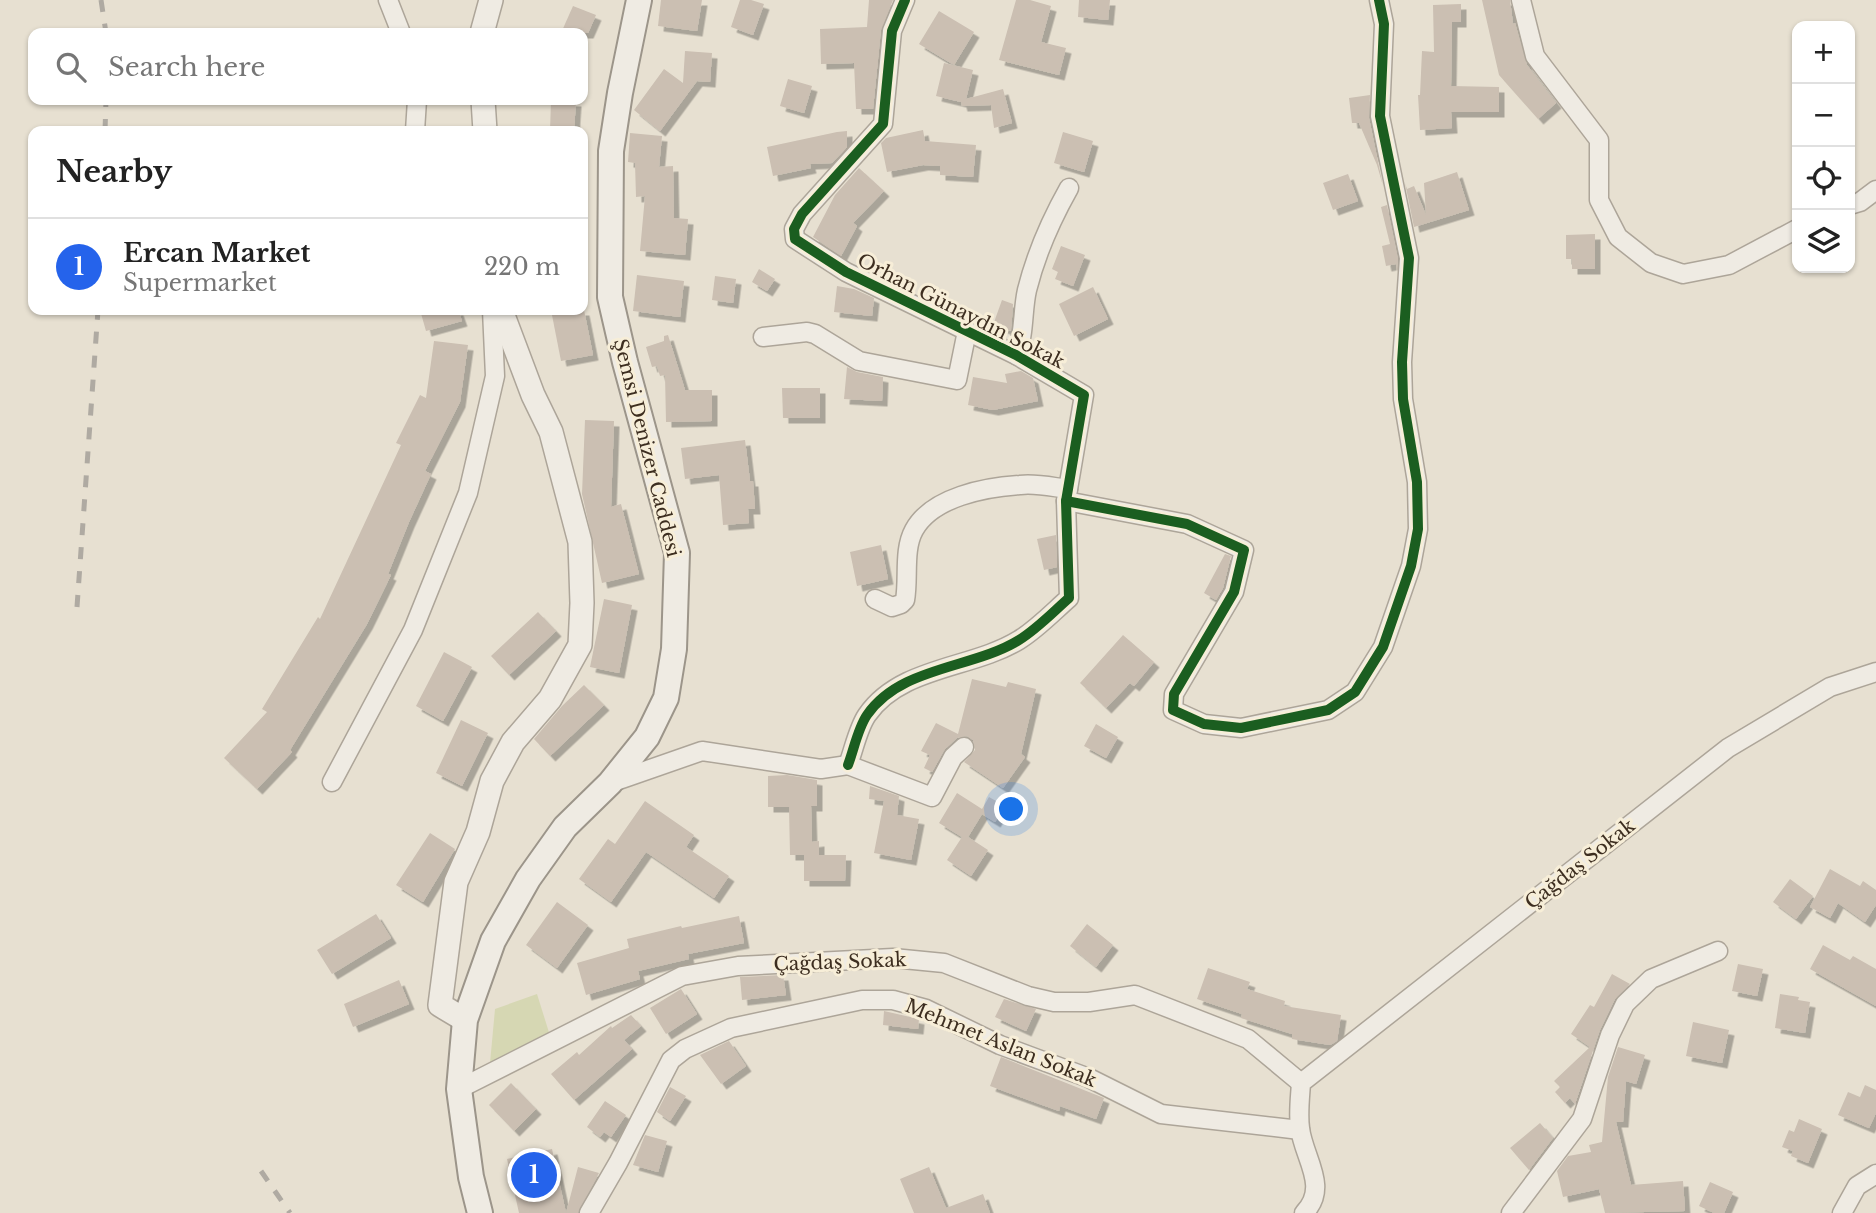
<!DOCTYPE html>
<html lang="en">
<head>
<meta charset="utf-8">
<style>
  :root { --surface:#fff; --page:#f2f2f2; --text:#222; --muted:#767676; --line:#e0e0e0; --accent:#2563eb }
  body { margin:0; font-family:"Libre Baskerville",serif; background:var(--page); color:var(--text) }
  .controls { position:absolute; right:21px; top:21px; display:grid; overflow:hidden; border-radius:14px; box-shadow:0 2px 5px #0004 }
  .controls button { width:63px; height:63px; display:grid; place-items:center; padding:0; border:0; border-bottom:2px solid var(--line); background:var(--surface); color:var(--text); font:35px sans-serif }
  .you { position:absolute; left:1012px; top:810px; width:24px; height:24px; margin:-18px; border:5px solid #fff; border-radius:50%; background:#1a73e8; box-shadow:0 0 0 10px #1a73e833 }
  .badge { display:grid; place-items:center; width:46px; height:46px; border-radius:50%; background:var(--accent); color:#fff; font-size:23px; font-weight:700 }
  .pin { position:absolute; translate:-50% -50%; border:4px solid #fff; box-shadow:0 2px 7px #0006 }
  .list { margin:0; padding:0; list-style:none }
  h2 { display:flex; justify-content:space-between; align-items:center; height:91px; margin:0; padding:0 28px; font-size:30px }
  h2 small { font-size:23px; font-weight:400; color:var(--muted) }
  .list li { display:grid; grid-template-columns:46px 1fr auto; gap:21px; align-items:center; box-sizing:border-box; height:98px; padding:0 28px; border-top:2px solid var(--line) }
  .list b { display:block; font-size:26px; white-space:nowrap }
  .list p { margin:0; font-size:23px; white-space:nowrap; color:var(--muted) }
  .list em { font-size:23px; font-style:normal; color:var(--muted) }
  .icon { flex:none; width:38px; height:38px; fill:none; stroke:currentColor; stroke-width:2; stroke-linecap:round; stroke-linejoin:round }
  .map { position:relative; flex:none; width:1876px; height:1213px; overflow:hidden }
  .search { position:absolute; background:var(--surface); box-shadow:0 2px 5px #0004; left:28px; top:28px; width:560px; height:77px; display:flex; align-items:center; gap:18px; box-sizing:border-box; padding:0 24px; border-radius:14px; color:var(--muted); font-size:26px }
  .panel { position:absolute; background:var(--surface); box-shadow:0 2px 5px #0004; left:28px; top:126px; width:560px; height:189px; border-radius:14px }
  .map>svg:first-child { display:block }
</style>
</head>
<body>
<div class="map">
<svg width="1876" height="1213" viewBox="0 0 1876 1213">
  <defs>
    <filter id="shadow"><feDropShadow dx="5.5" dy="5.5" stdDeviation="0" flood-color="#0004"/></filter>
  </defs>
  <rect width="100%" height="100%" fill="#e7e0d1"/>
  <!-- green -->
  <polygon fill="#d6d7b3" points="537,994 552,1042 489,1074 495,1009"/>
  <!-- building -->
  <g fill="#cbbfb2" filter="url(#shadow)">
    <polygon points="661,0 702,0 697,31 658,26"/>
    <polygon points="740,0 751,0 764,4 753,35 731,27"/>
    <polygon points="869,0 893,0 881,30 873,109 856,109 854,63 821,64 820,29 867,27"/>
    <polygon points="1016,0 1030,0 1051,6 1041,42 1066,48 1059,75 999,60"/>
    <polygon points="1079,0 1110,0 1108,20 1078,17"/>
    <polygon points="1482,0 1510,0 1513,24 1515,23 1527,65 1556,103 1538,119 1499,75"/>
    <polygon points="1461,4 1461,22 1452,22 1451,86 1499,87 1499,112 1451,112 1452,128 1420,130 1418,95 1420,95 1422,51 1434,52 1433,5"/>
    <polygon points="573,6 596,15 588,33 561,33"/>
    <polygon points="939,11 974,32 954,65 919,44"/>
    <polygon points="685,51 712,53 710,82 697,81 660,131 634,110 664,69 683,83"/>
    <polygon points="944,63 973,70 966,99 1003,89 1012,123 994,128 991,105 962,106 961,102 936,96"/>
    <polygon points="788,79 812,86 804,113 780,106"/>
    <polygon points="1370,95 1369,118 1383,186 1377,165 1359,123 1352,123 1349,98"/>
    <polygon points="551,100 576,101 574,131 550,131"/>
    <polygon points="923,130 925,141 976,145 973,177 940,175 940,166 923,165 887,172 881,143 886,138"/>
    <polygon points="847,131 847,147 832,163 810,164 811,168 773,176 767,147 837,132"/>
    <polygon points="1063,132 1093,141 1084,172 1054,163"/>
    <polygon points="630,133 662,136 659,167 673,166 674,218 688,219 685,255 640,251 645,196 636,197 635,163 628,162"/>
    <polygon points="859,168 884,191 853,223 857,226 841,256 813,237 835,195"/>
    <polygon points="1457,172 1469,210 1414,227 1405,183 1407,189 1414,186 1426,215 1424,183"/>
    <polygon points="1348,174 1358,201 1333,210 1323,183"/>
    <polygon points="1387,205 1398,259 1397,271 1396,264 1386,266 1382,246 1390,244 1381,207"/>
    <polygon points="1595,234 1595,269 1572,269 1572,259 1566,259 1566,235"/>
    <polygon points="1061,246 1085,255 1073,286 1055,279 1058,272 1052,269"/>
    <polygon points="759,269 775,279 767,291 752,282"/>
    <polygon points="637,275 684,281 680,317 633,311"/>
    <polygon points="715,276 736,279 733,303 712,300"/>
    <polygon points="837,286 854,289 874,298 872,316 834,312"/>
    <polygon points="1093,287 1108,319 1074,336 1059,304"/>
    <polygon points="1002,300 1013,304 1011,331 993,325"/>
    <polygon points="420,310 458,310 462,321 426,331"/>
    <polygon points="551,310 584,310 593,355 561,361"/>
    <polygon points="668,335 685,390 712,390 712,421 666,422 665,375 660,376 657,366 652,367 646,347 664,341 664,336"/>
    <polygon points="434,341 468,345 460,402 425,471 431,474 409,522 388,574 391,575 367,624 290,750 292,752 257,789 224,758 267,712 262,709 318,617 320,619 401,445 396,443 420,395 426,398"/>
    <polygon points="847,367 857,372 883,377 882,401 844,399"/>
    <polygon points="1021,371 1033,378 1038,401 993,410 968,405 973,377 1007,383 1005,374"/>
    <polygon points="782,388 820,388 820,418 783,418"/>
    <polygon points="585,420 614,421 611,507 621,504 639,574 602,583 582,494"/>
    <polygon points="745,440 750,481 753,481 755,509 748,509 749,523 723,525 719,475 685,479 681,448"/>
    <polygon points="1056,535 1057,567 1044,570 1037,539"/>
    <polygon points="881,545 888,579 857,586 850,552"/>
    <polygon points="1225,554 1231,556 1223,588 1216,600 1204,593"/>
    <polygon points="604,599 632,605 619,673 590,667"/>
    <polygon points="538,612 556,631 509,675 491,656"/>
    <polygon points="1123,635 1154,662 1134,686 1130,683 1106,708 1080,683"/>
    <polygon points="444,652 472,667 443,721 416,706"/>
    <polygon points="972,679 1006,687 1008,682 1036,689 1021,754 1025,757 1003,788 964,762 975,750 973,740 967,736 957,738 945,749 932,772 924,768 930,755 921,751 936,723 958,734"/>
    <polygon points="584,685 604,705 550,756 534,739 562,706"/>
    <polygon points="461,720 488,733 462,786 436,773"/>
    <polygon points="1096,724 1118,737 1106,758 1084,746"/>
    <polygon points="787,775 817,780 817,806 811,806 812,842 819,841 819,855 846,855 845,881 804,881 804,855 790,855 789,807 768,807 768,776"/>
    <polygon points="870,786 899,796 897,815 919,819 911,860 874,853 884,801 869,799"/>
    <polygon points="957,793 982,809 989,797 1005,806 995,822 982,814 968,837 988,850 971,876 947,860 962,837 939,823"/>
    <polygon points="645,801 694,835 686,847 729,876 714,898 646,852 611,902 579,879 608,839 615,844"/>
    <polygon points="430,833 455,849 423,902 396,885"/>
    <polygon points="1830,869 1860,886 1863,881 1876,890 1876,905 1865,922 1838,903 1830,918 1810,907"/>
    <polygon points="1790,879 1813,896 1796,919 1773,902"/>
    <polygon points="557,902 588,925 557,968 526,945"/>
    <polygon points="376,914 391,938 332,974 317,950"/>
    <polygon points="739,916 744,943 688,954 689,959 638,971 640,979 586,995 577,963 629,948 627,939 681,926 682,928"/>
    <polygon points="1087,924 1113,945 1096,967 1070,946"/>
    <polygon points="1823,945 1850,960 1853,956 1876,969 1876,1006 1810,969"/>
    <polygon points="1738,964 1763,969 1757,996 1732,991"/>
    <polygon points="1208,968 1250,982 1247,989 1285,1001 1284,1006 1341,1015 1337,1041 1330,1045 1292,1039 1292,1034 1241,1018 1242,1014 1197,999"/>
    <polygon points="1612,974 1630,984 1615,999 1600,1030 1575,1104 1570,1098 1565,1103 1555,1092 1560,1087 1554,1081 1590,1047 1571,1034 1590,1005 1594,1007"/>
    <polygon points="783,975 786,995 742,1000 740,977"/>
    <polygon points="399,980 409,1004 353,1027 344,1004"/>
    <polygon points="681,989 697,1014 666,1034 650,1008"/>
    <polygon points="1780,994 1799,997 1798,1000 1810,1002 1805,1033 1775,1028"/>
    <polygon points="1004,999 1036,1009 1026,1031 995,1017"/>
    <polygon points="884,1011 919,1019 918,1029 883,1025"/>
    <polygon points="631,1015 641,1026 624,1040 632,1049 574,1100 551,1074 577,1052 579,1055 611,1026 612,1028"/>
    <polygon points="1693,1022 1729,1030 1722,1063 1686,1056"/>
    <polygon points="729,1041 746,1066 721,1084 700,1055"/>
    <polygon points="1618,1047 1645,1055 1636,1084 1626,1081 1623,1122 1616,1122 1631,1185 1683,1181 1685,1211 1605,1213 1599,1189 1563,1197 1557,1171 1568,1156 1591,1152 1589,1145 1602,1142 1608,1077"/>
    <polygon points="1001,1057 1104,1098 1096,1119 1060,1106 1059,1111 990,1086"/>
    <polygon points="511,1083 536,1109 514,1131 489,1105"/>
    <polygon points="1865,1085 1876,1090 1876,1113 1869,1128 1838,1115 1848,1092 1860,1097"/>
    <polygon points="670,1087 686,1096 670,1121 657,1112"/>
    <polygon points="605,1101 626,1115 611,1137 604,1132 600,1137 587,1127"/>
    <polygon points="1799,1119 1822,1129 1808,1163 1791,1156 1793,1151 1782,1147 1789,1130 1794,1132"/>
    <polygon points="1540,1123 1553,1138 1529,1170 1510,1148"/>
    <polygon points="645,1135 667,1141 658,1172 633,1165"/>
    <polygon points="552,1149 566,1213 578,1167 599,1173 578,1213 519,1213 507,1159"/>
    <polygon points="929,1167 946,1208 983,1194 990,1213 914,1213 900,1179"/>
    <polygon points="1710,1182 1733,1192 1724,1213 1714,1213 1699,1206"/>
  </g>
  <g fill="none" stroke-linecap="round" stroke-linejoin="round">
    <!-- minor casing -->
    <g stroke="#ada599" stroke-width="21">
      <g id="minor">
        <polyline points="388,0 401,33"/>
        <polyline points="1521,0 1535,56 1599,140 1599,200 1618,237 1651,263 1683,274 1729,265 1797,229"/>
        <polyline points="415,131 417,100"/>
        <polyline points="1850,205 1860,202 1876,190"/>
        <polyline points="763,337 807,332 815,334 859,361 957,380 967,331"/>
        <path d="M1016,355C1025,334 1022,312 1027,290C1036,254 1051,220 1069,188"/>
        <polyline points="1066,501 1187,524 1244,550 1234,592 1174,694 1173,710 1204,724 1241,728 1328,710 1355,692 1383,647 1411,566 1418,529 1417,482 1403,399 1402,362 1409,258 1380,116 1384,24 1379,0"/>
        <path d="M875,599L892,607L901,604L905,600C909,578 903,550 914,530C932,497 986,487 1020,485C1036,483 1052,487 1068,489"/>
        <path d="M848,765C854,749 858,728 867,715C901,666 972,669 1019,640C1037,629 1053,612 1069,598L1066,501L1084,395L1016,355L846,272L795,239L794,229L802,214L883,124L892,31L905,0"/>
        <polyline points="848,765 932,797 953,757 964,747"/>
        <polyline points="332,782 413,630 468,493 495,376 492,310"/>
        <polyline points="610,783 702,751 821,769 848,765"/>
        <polyline points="459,1089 682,976 738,966 893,958 944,963 1028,996 1054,1002 1089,1002 1135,995 1248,1039 1301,1083"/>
        <polyline points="589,1213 618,1163 671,1060 685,1049 731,1028 862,1000 893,1000 926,1009 1000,1045 1089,1078 1161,1114 1300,1130"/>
        <path d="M1304,1213C1330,1187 1303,1157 1300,1128C1298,1114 1300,1098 1301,1083L1728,748L1830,687L1876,672"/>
        <polyline points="1511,1213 1582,1119 1610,1035 1625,1004 1651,979 1718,951"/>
        <polyline points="1842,1213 1857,1186 1876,1174"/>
      </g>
    </g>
    <!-- tertiary casing -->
    <g stroke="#ada599" stroke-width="26">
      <g id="tertiary">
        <polyline points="482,33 491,0"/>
        <polyline points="483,100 485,131"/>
        <polyline points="465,1020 440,1005 456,882 478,832 492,781 513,742 550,699 580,645 582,603 580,542 551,432 533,395 501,310"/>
      </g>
    </g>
    <!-- secondary casing -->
    <g stroke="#9c958a" stroke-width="28">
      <polyline id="secondary" points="480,1213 471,1177 459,1089 465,1020 493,941 528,879 565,827 610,783 647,737 666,698 674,649 677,553 625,362 610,297 611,151 620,93 639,0"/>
    </g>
    <!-- minor -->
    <use href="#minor" stroke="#efebe3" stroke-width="18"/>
    <!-- tertiary -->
    <use href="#tertiary" stroke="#efebe3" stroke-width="23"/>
    <!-- secondary -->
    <use href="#secondary" stroke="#efebe3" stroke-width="24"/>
    <!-- rail -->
    <g stroke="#afaaa2" stroke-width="5" stroke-dasharray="12 12" stroke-linecap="butt">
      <polyline points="101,0 106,33"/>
      <polyline points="105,131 106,100"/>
      <polyline points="77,607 98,310"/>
      <polyline points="261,1171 290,1213"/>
    </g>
    <!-- cycleway casing -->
    <g stroke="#f7eed8" stroke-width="15">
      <g id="cycleway">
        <polyline points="1066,501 1187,524 1244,550 1234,592 1174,694 1173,710 1204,724 1241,728 1328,710 1355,692 1383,647 1411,566 1418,529 1417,482 1403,399 1402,362 1409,258 1380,116 1384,24 1379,0"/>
        <path d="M848,765C854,749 858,728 867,715C901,666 972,669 1019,640C1037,629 1053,612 1069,598L1066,501L1084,395L1016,355L846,272L795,239L794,229L802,214L883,124L892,31L905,0"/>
      </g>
    </g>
    <!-- cycleway -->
    <use href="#cycleway" stroke="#1b5e20" stroke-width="10"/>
  </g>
  <g text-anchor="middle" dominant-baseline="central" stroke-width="6" stroke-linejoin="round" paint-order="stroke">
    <!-- street labels -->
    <g font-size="19" fill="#3d2e20" stroke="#f7eed8">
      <text transform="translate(961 311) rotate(27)">Orhan Günaydın Sokak</text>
      <text transform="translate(647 448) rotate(76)">Şemsi Denizer Caddesi</text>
      <text transform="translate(1580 864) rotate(-38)">Çağdaş Sokak</text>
      <text transform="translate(840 962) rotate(-2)">Çağdaş Sokak</text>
      <text transform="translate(1001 1043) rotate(22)">Mehmet Aslan Sokak</text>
    </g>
  </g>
</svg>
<div class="controls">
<button>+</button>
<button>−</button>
<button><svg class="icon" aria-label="locate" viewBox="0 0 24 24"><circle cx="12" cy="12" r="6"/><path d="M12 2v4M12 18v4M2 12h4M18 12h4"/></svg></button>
<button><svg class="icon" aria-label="layers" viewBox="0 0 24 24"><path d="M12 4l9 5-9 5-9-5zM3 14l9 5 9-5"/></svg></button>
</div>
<div class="you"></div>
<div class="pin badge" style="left:534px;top:1175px">1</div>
<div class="search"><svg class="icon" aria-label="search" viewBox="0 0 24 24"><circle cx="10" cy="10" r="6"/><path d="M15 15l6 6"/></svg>Search here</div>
<section class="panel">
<h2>Nearby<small></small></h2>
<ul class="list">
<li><span class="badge">1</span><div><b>Ercan Market</b><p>Supermarket</p></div><em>220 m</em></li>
</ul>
</section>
</div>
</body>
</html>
